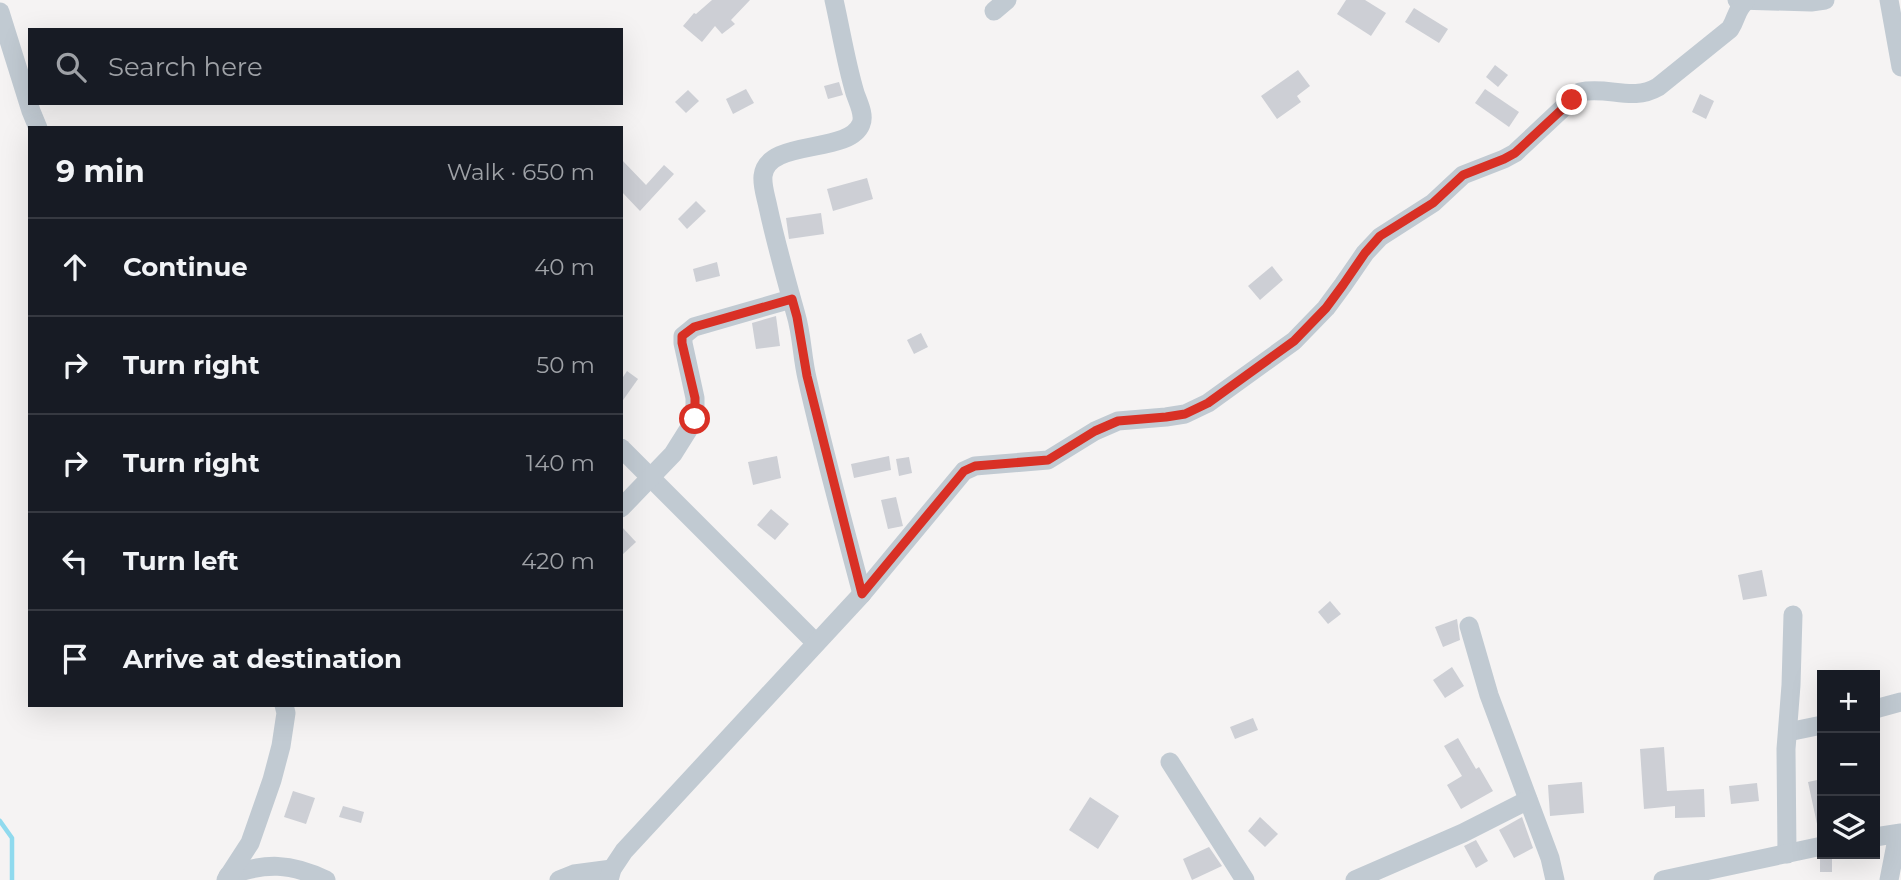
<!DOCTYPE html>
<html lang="en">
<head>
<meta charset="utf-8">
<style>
  :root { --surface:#171b24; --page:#20242c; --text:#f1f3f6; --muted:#9ea1a6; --line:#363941 }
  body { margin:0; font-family:Montserrat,sans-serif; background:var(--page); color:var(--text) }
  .controls { position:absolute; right:21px; bottom:21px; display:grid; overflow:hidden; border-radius:0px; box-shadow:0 7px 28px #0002 }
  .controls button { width:63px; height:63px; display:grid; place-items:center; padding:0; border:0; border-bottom:2px solid var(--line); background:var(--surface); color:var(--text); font:35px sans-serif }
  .stop { position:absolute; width:21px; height:21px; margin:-16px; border:5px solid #d93025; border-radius:50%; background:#fff }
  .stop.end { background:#d93025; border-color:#fff; box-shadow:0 2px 7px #0008 }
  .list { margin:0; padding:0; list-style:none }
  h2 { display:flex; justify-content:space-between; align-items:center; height:91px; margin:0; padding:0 28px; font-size:30px }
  h2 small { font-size:23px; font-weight:400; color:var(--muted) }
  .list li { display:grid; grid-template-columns:46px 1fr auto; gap:21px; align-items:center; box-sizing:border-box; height:98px; padding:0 28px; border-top:2px solid var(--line) }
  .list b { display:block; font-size:26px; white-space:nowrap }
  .list em { font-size:23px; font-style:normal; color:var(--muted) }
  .icon { flex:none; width:38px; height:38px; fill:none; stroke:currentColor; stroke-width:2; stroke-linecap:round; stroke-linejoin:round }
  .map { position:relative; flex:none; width:1901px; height:880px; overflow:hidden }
  .search { position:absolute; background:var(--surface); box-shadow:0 7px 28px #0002; left:28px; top:28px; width:595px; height:77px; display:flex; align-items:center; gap:18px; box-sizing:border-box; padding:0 24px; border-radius:0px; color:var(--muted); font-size:26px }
  .panel { position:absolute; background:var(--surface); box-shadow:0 7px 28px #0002; left:28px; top:126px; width:595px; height:581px; border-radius:0px }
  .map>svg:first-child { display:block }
</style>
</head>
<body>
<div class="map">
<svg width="1901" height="880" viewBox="0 0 1901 880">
  <rect width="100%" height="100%" fill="#f5f3f3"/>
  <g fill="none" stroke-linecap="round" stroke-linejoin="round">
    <!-- stream -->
    <polyline stroke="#90daee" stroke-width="4.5" points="0,821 12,838 12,880"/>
  </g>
  <!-- building -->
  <g fill="#cdcfd5">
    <polygon points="712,0 750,0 731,20 735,24 722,34 715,26 702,42 683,26 694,13 696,14"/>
    <polygon points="1346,0 1365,0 1386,13 1371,36 1337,14"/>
    <polygon points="1414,8 1448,29 1439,43 1405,22"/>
    <polygon points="1495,65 1508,75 1498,87 1486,77"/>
    <polygon points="1298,70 1310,86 1297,96 1301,102 1277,119 1261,96"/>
    <polygon points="839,82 843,95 828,99 824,86"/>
    <polygon points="746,89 754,103 733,114 726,99"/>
    <polygon points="1485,89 1519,112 1509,127 1475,103"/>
    <polygon points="688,90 699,101 686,113 675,102"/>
    <polygon points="1700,94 1714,101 1706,119 1692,112"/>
    <polygon points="621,159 646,185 664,165 674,174 640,211 621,191"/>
    <polygon points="867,178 873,199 833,211 827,189"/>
    <polygon points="696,201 706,211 687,229 678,219"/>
    <polygon points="821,213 824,234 789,239 786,218"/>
    <polygon points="717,262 720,276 696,282 693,269"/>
    <polygon points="1272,266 1283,280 1260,300 1248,286"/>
    <polygon points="776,316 780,346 756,349 752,323"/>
    <polygon points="921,333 928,347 914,354 907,340"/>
    <polygon points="627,371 638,379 621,403 621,380"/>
    <polygon points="777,456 781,478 753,485 748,462"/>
    <polygon points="889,456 891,470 854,478 851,464"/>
    <polygon points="909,457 912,473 899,476 896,459"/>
    <polygon points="896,497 903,526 888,529 881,500"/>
    <polygon points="771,509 789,524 775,540 757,525"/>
    <polygon points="621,526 636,542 621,556"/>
    <polygon points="1762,570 1767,596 1743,600 1738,575"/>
    <polygon points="1330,601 1341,614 1328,624 1318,612"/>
    <polygon points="1457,619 1460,640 1443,647 1435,627"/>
    <polygon points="1452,667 1464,686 1445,698 1433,680"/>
    <polygon points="1253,718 1258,730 1235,739 1230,727"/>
    <polygon points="1458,738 1476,769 1479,767 1493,791 1461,809 1447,785 1462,776 1444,746"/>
    <polygon points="1664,747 1667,791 1704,789 1705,817 1675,818 1675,806 1644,809 1640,749"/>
    <polygon points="1822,779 1822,824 1817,824 1808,782"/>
    <polygon points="1582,782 1584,813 1550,816 1548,785"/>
    <polygon points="1757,783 1759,801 1731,804 1729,786"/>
    <polygon points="293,791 315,798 306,824 284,817"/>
    <polygon points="1090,797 1119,816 1098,849 1069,830"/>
    <polygon points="343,806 364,812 361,823 339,817"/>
    <polygon points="1260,817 1278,834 1265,847 1248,831"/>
    <polygon points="1522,817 1533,848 1514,858 1499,830"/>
    <polygon points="1476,840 1488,861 1476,868 1464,846"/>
    <polygon points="1209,847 1222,866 1192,880 1183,859"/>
    <polygon points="1832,854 1832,872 1820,872 1820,859"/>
  </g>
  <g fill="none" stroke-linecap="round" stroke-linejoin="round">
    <!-- minor -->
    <g stroke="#c1cad2" stroke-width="19">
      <path d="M834,0C841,31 846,63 855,93C858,102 865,115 861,124C849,155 767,138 763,176C762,186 766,197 768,207C776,244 786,279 796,315C802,335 802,357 807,378C823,450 843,522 862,594"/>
      <polyline points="1737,0 1811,2 1825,0"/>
      <polyline points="1889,0 1901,67"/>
      <polyline points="994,11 1007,0"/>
      <polyline points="0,12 31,111 38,128"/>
      <polyline points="621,448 816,643"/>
      <polyline points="621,508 673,454 695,419 695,398 683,343 683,336 694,327 791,299"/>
      <polyline points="1469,626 1489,695 1550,858 1555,880"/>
      <polyline points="1875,709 1901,702"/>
      <polyline points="1788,732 1822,725"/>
      <polyline points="1170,762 1245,880"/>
      <polyline points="1875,837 1901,833"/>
      <polyline points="1787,854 1786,749 1791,685 1793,615"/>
      <path d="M228,876C265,862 291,863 326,880"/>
      <polyline points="226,880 250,843 272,780 281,746 286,713 284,705"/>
      <polyline points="559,880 574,874 612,869"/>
      <path d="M609,880L612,869L624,851L862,594L964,471L975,466L1048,460L1095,431L1118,421L1166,417L1185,414L1208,403L1294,341L1326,308L1343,285L1365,253L1380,237L1433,203L1463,175L1504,159L1515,153L1580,92C1609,86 1632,102 1658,87L1730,29C1737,18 1736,10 1745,2"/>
      <polyline points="1355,880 1463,833 1528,800"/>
      <polyline points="1663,880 1822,846"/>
      <polyline points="1889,880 1898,834"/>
    </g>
  </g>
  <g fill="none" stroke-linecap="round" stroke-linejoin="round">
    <!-- route -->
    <polyline stroke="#d93025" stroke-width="9" points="695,419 695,398 682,343 682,336 694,327 792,299 797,317 807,376 862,594 964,471 975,466 1048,460 1095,431 1118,421 1166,417 1185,414 1208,403 1294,341 1326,308 1343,285 1365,253 1380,236 1433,203 1463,175 1504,159 1515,153 1572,100"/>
  </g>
</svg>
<div class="controls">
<button>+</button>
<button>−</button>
<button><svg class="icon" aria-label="layers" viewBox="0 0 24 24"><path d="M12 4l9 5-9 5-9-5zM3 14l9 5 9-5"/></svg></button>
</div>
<div class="stop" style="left:695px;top:419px"></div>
<div class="stop end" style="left:1572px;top:100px"></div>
<div class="search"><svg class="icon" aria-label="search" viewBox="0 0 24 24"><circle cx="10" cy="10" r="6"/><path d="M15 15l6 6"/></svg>Search here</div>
<section class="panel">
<h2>9 min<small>Walk · 650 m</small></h2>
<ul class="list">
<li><svg class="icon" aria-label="ahead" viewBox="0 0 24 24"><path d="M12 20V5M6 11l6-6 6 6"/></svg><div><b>Continue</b></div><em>40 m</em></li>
<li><svg class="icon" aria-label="right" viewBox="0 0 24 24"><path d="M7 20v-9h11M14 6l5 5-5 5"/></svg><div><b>Turn right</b></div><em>50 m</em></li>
<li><svg class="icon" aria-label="right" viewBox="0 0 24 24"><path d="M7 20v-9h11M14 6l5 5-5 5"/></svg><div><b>Turn right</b></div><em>140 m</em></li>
<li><svg class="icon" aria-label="left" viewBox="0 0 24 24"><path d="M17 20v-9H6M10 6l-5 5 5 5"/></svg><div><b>Turn left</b></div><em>420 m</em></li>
<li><svg class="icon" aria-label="arrive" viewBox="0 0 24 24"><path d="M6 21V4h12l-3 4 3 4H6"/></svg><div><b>Arrive at destination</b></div></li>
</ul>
</section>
</div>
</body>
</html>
